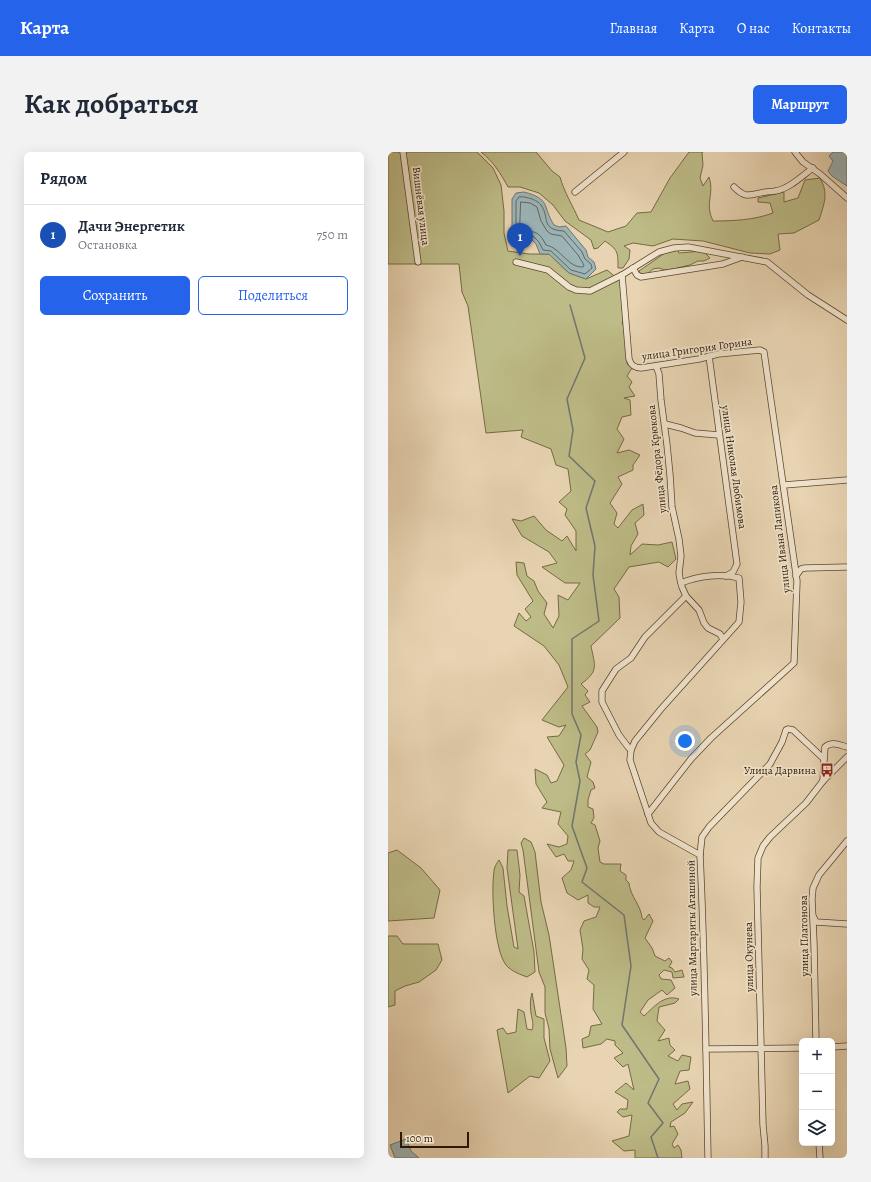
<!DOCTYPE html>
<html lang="ru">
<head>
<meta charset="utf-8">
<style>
  :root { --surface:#fff; --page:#f2f2f3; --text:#1f2937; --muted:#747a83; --line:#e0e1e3; --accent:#2563eb }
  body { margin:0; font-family:Alegreya,serif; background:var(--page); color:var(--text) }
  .controls { position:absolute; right:12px; bottom:12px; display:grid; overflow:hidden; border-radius:6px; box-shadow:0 4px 16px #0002 }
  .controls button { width:36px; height:36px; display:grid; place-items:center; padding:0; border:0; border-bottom:1px solid var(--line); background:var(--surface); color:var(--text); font:20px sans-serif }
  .scale { position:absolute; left:12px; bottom:10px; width:69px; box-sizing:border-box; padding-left:4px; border:2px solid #2e1800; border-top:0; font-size:11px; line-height:14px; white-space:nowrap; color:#2e1800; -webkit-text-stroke:3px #f0e3cd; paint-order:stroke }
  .you { position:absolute; left:297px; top:589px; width:14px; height:14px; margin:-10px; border:3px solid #fff; border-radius:50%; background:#1a73e8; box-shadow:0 0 0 6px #1a73e833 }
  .badge { display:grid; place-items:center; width:26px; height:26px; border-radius:50%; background:var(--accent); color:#fff; font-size:13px; font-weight:700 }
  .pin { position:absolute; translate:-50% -33px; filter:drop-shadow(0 1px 2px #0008) }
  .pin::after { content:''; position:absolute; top:21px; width:14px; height:12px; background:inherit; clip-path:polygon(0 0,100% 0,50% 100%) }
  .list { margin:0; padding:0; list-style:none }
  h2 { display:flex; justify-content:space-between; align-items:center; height:52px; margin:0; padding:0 16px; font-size:17px }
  h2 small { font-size:13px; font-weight:400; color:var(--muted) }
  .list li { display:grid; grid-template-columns:26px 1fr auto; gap:12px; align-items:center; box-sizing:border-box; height:60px; padding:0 16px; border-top:1px solid var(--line) }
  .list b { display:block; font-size:15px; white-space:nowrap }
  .list p { margin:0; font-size:13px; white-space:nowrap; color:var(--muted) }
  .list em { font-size:13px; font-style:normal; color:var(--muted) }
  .actions { display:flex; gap:8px; padding:12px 16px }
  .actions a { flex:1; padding:9px 0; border:1px solid var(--accent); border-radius:6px; text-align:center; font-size:14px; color:var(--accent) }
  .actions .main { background:var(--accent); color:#fff }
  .icon { flex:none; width:22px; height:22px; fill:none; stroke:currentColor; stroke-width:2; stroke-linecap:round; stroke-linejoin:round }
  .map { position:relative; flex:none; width:459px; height:1006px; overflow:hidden; border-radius:6px }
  header { display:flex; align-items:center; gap:24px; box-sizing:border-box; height:56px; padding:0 20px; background:var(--accent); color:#fff }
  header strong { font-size:19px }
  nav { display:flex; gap:22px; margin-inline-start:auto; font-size:14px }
  .intro { display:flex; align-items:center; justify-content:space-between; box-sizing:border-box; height:96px; padding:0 24px }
  h1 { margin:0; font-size:28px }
  .button { padding:10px 18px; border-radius:6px; background:var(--accent); color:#fff; font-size:14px; font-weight:700 }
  main { display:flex; gap:24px; padding:0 24px }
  aside { flex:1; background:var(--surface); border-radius:6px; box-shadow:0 4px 16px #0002 }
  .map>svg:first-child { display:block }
</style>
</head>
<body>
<header>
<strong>Карта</strong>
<nav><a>Главная</a><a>Карта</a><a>О нас</a><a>Контакты</a></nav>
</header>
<div class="intro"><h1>Как добраться</h1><a class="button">Маршрут</a></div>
<main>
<aside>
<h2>Рядом<small></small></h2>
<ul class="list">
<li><span class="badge" style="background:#1a4fb4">1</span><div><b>Дачи Энергетик</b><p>Остановка</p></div><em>750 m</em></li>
</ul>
<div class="actions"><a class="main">Сохранить</a><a>Поделиться</a></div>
</aside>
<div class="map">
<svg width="459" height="1006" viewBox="0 0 459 1006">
  <rect width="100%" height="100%" fill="#e8d4b2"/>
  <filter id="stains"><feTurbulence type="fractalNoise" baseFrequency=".005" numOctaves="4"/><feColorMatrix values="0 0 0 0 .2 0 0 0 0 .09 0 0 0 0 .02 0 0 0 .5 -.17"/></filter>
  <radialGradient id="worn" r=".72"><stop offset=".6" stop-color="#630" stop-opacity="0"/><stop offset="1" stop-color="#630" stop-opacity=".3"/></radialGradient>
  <!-- green -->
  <g fill="#bdbb87" stroke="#766a44">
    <path d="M0,0H89L105,16L113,33L116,59V81L120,99L141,102H161L181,121L198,127L219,118L236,132L237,163L234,171L242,185L239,192V212L244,216L239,224L244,230L241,235L247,244L236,246L242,248L243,263L234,265L229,277L236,287L229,301L241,298L252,303L245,313V318L230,325L234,332L222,351L229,361L226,372L230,376L244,358L255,352L256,363L247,371L250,382L243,394L242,403L254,392L270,393L284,390L288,407L280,415L271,410L241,415L226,437L231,445L232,466L203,494C207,514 211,519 193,532L200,539L197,543L202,550L194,554L209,575L210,580L202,598L197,602L203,610L199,625L205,630L207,636L203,638L200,648V655L205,657L206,666L203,671L207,673L212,689L210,696L212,710L216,712H233L232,719L238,723V728L241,731C242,744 253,753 254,766L256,768L261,762L265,769L257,786L264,796L267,804L277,809L281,806L284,810L281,815L284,816L287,820L294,818L296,825L285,826L284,820L276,818L271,823L273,827L283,828L287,836L279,843L274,838L260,848L252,860L256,864C266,855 276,842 291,847L287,851L271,855L269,869L277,878L270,889L281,886L282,893L287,898L280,904L290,909L294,903L303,905L301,918L292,919L287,932L300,929L302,937L285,952L289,958L294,952L305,950L297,961L283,970L282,975L286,974L290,982L284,992L286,996L290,993L293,998L294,1006H247V998L236,999L224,989L241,984L244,963L235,965L229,960L232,957H239L240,948L227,940L238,931L246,938L240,912L235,915L226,906L235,901L227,893V889L219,887L213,892L195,896L194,887L201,884L203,874L214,872L205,857L206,833L199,827L201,818L194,807L195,797L192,778L196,769L208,765L212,755H206L200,751V743L190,748L179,741L174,726L183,718L186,709H180L176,702L168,705L159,692L171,695L179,692L180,684L170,672L173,660L154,656L159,650L148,632L147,617L159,623L163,631L169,629L176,613L159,585L171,584L178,573L171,575L154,568L180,535L171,513L156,494L126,474L131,461L138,469L143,465L137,457L145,449L129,423L128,410L136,411L139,424L146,429L150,439L159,451L156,462L165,476L171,464L170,443L180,448L192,431H177L154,415L169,411L161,400L134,384L124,367L133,369L146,364L158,378L174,389L179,384L188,399V379L177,363L179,357L171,350L183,339L180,317L168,313L163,297L133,285L135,278L98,281L80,154L74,140L71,112H0Z"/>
    <path d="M93,0H148L164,19L172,25C176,40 185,54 191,68L220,80L238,74L249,61L263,60L282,26L301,0H315L314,1L315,13L312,26L315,34L321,25C327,42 316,51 325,69C346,69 366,68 385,61L382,51L370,50V46L396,40V50L410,46L417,28L432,26C441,42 436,52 431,68L406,81L390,82L392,98L382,102L362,101L315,89L285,87L265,94L245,91L236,94L242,98L241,107L235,116H230C230,100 230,98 217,89L210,96L206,97L203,88L177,69L165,53L151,41L132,35H120C113,22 105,9 93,0Z"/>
    <polygon points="290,98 291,101 315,99 322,106 316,109 310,109 302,113 285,117 276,118 271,116 265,117 259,122 253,122 251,119 277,101"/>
    <polygon points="136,686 143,690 147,700 153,750 161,783 178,896 179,914 170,926 162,897 161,877 157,861 157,835 151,820 135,698 133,691"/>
    <polygon points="9,698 33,716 52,738 46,766 0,769 0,701"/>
    <path d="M120,698H129L132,723L131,740L136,744L146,800L147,820L139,825C131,822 123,819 118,813C106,798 103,738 106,719C106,715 109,711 111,708L115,716L119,754L126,795L130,797L119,716Z"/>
    <polygon points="0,784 9,784 15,792 50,792 54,808 48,818 31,830 17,834 7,839 7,853 0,855"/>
    <path d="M144,841L148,864L156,867V886L162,909L151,926L142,924L120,941L109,878L115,876L119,882L128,880L130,857L136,860L139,877L144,878C146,871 144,868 143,861C142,854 142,847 144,841Z"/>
  </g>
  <!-- water -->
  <g fill="#9cb5b8" stroke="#70766e">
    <polygon points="445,0 459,0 459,34 444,24 440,19 445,9 441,4"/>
    <path d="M136,40C163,47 154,54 166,73L171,75L178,74L198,98L200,105L206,110L208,117L198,127L181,121L161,102H152L148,92L143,87L135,89L129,85L124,77V47L128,41Z"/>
    <polygon points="18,987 23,999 31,1006 7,1006 2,993"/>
  </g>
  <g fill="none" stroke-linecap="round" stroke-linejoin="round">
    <!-- shore -->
    <g stroke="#65665c" stroke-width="1">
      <path d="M136,45C142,46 149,48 153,53C162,65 152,78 176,79L194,100L197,107L203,112L204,116L197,122L183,118L163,99L155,98L151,90L145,84L135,85L128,76V49L131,45Z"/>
      <path d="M133,50L142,51L149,55L153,69L159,79L163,82L174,84L190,103L196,113L195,115C180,116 173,96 158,93C152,81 148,79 136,79L132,73Z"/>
    </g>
    <!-- stream -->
    <polyline stroke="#70766e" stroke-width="1.5" points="182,153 197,206 179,247 185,278 181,304 207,329 198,356 207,394 205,423 211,469 184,487 184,562 193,583 188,610 192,629 184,674 199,716 194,730 236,763 243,814 234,873 271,927 260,951 275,971 263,985 270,1006"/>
    <!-- minor casing -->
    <g stroke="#5c472c" stroke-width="7">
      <g id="minor">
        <polyline points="15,0 30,110"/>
        <polyline points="407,0 415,10 432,22 459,46"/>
        <path d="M346,35C359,48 362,42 378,40C381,39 384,40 387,39C401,37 414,24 425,16"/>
        <polyline points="187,40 236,0"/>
        <polyline points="128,110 160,118 181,135 188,138 202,139 234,123 271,100 286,96 300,95 379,110 420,143 459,168"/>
        <polyline points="245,116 249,123 253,125 335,112 354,105"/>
        <path d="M234,123L241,207C243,213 246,216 253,216L311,207L330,202L372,198L376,200L409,429L406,511L323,586L303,607L260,662"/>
        <polyline points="321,204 349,412 345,420 338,424"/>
        <polyline points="268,214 271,222 273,248 279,293 282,323 284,355 291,387 293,404 291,421 292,427 294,435 298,444 311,458 316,471 320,476 332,482 335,487"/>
        <polyline points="277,272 293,276 307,281 331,283"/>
        <polyline points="396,333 459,328"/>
        <polyline points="408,424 413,417 417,416 459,415"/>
        <path d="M293,431C310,424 333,421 351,426L353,450L351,470L273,557L247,589L243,598L242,608L263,671L271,680L312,703"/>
        <polyline points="243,598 240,595 231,583 214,550 214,539 228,517 243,506 257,485 298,444"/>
        <path d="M436,607L437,595C444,589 451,593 459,595"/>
        <polyline points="425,764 428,770 459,772"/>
        <polyline points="428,889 426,792 424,747 425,736 431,723 459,689"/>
        <polyline points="444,895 459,894"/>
        <polyline points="318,897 414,896"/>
        <polyline points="431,991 432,1006"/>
        <path d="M320,1006C318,905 317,804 312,703L314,685L321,675L382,612L394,590L398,578L400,577L405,578L436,607L435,629"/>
        <polyline points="377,1006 377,994 375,973 369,735 370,706 375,694 382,685 418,651 435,629 459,605"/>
      </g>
    </g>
    <!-- minor -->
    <use href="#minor" stroke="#f0e3cd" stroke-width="5.5"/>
  </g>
  <!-- icons -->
  <defs>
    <g id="bus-bare" transform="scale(1.08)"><path d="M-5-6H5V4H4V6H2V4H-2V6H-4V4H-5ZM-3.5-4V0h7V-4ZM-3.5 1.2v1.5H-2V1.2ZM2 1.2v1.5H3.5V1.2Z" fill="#8f2418" stroke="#f0e3cd" stroke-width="2.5" paint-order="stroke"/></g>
  </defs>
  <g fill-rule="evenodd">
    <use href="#bus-bare" x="439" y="618"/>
  </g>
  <g text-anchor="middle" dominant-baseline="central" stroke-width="3.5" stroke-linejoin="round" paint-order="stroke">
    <!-- street labels -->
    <g font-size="11" fill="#2e1800" stroke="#f0e3cd">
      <text transform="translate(33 54) rotate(83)">Вишнёвая улица</text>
      <text transform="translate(309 197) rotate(-8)">улица Григория Горина</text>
      <text transform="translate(269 307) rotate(-96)">улица Фёдора Крюкова</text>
      <text transform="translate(346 315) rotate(82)">улица Николая Любимова</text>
      <text transform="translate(392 387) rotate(-97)">улица Ивана Лапикова</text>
      <text transform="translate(304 776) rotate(-91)">улица Маргариты Агашиной</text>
      <text transform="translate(416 784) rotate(-91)">улица Платонова</text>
      <text transform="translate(361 805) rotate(-91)">улица Окунева</text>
    </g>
    <!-- poi labels -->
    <g font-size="11" fill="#2e1800" stroke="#f0e3cd" text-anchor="end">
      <text x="428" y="618">Улица Дарвина</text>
    </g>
  </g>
  <rect width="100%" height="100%" filter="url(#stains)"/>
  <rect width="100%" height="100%" fill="url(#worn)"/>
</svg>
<div class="controls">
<button>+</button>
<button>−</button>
<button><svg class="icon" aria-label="layers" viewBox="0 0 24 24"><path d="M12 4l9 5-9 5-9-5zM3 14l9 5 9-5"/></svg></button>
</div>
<div class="scale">100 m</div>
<div class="you"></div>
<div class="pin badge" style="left:132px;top:104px;background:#1a4fb4">1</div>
</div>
</main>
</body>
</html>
